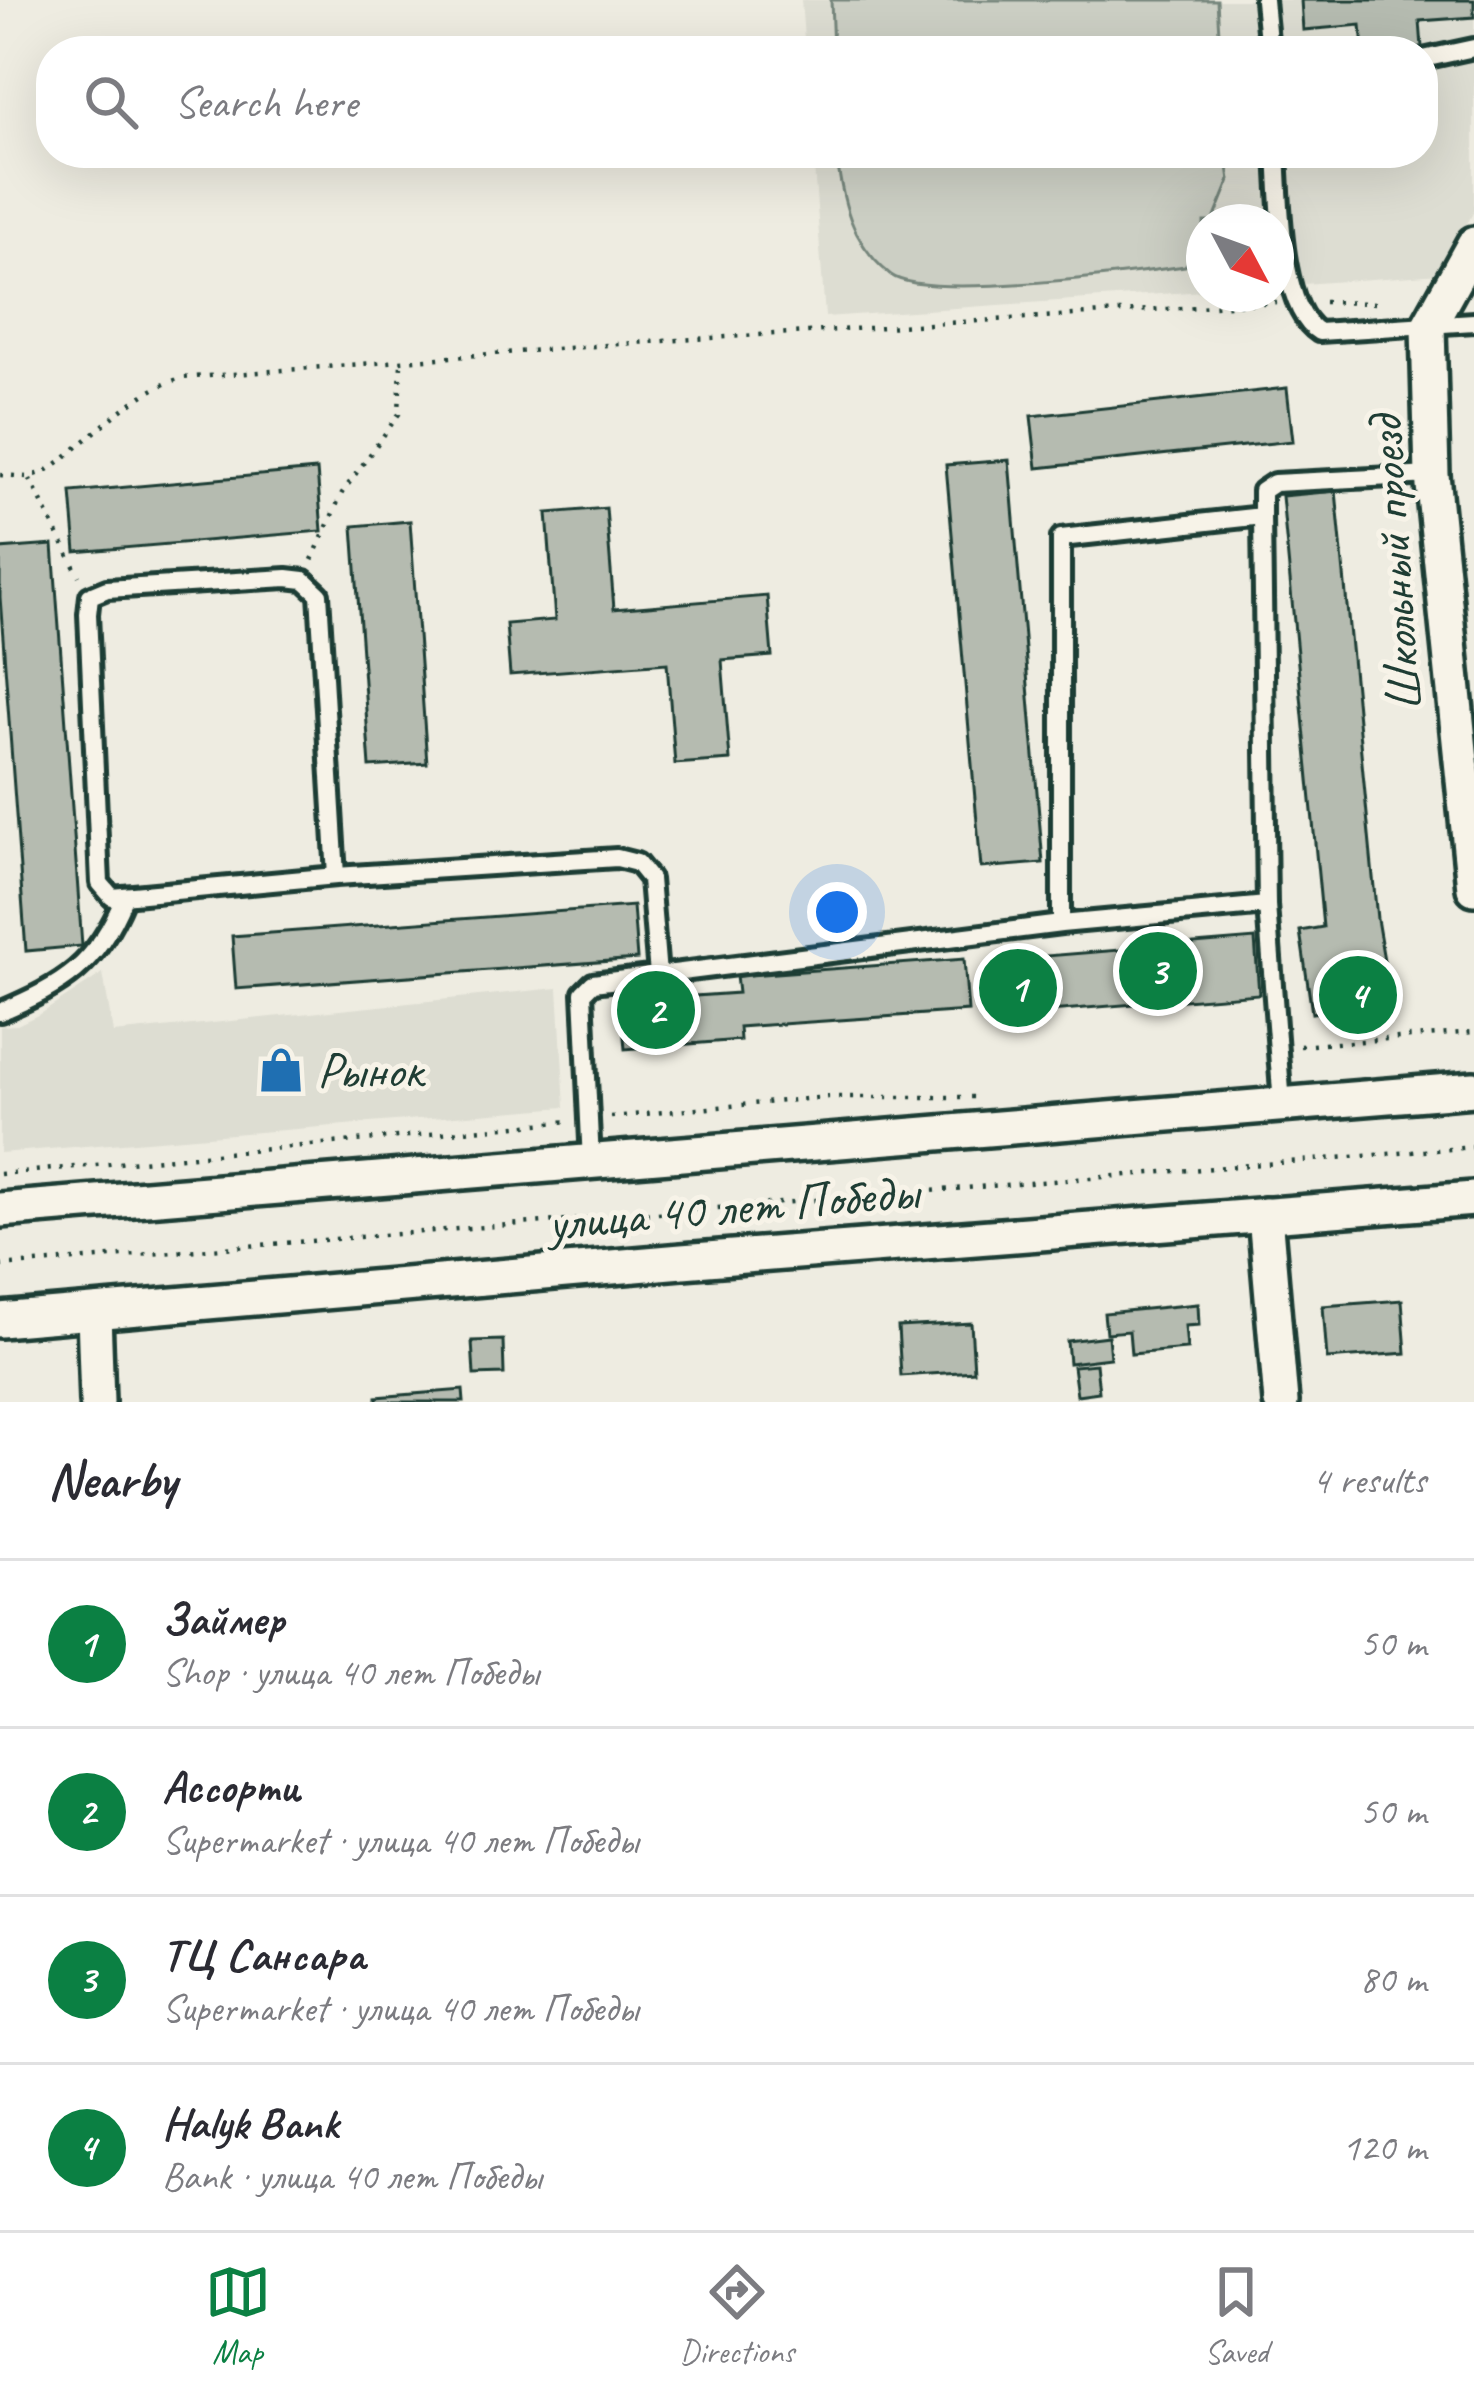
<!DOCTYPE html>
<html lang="en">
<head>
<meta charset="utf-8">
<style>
  :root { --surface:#fff; --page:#f7f7f7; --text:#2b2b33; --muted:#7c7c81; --line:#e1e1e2; --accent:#0b8043 }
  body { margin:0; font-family:Caveat,sans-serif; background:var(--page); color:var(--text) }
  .compass { position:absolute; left:1186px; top:204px; width:108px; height:108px; border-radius:50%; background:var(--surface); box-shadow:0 12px 48px #0002; rotate:131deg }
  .you { position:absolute; left:837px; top:912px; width:42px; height:42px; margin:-30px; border:9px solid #fff; border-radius:50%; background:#1a73e8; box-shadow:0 0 0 18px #1a73e833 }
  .badge { display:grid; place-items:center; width:78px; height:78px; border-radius:50%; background:var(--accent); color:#fff; font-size:39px; font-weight:700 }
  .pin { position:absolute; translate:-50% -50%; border:6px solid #fff; box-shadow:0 3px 12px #0006 }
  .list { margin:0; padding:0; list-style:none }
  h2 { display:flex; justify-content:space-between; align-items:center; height:156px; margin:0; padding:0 48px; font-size:51px }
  h2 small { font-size:39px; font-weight:400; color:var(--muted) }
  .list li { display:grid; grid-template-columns:78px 1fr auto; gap:36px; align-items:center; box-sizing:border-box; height:168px; padding:0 48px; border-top:3px solid var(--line) }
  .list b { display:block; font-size:45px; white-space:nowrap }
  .list p { margin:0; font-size:39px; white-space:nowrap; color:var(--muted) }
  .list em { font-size:39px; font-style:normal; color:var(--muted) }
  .icon { flex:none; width:66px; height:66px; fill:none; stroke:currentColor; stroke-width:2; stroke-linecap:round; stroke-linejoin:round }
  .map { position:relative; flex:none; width:1474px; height:1402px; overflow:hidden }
  .search { position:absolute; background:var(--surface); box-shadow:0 12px 48px #0002; left:36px; right:36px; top:36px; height:132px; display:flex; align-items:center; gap:30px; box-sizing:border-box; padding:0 42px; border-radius:48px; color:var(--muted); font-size:45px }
  .sheet { height:828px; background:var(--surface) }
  nav { display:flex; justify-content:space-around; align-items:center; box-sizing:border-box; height:168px; border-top:3px solid var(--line); background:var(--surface); font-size:33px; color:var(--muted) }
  nav a { display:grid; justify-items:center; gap:6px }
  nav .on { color:var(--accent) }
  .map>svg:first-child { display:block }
</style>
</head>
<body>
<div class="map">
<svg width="1474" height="1402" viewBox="0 0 1474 1402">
  <rect width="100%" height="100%" fill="#eeece1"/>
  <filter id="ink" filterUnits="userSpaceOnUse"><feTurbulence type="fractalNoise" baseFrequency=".00833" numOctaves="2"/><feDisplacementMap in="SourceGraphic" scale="24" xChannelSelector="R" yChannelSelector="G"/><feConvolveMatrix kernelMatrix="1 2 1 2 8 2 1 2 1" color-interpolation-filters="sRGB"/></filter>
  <g filter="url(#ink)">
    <!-- built -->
    <g fill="#ddddd2">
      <polygon points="801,0 1474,0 1474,211 1440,274 1276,286 1276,222 1204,222 1204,291 825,317 813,153 1423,153 1423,51 805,51"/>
      <polygon points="103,973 113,1033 558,988 565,1107 0,1153 0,1026 17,1025 42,1013"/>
    </g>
    <!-- garden -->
    <g fill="#cccfc4" stroke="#76867c" stroke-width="3">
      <polygon points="831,0 1217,0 1220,51 833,51"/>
      <path d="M836,153H1226L1230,180L1213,222H1204V240L1185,266C1136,273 925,301 891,275C850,243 843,201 836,153Z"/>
    </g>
    <!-- building -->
    <g fill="#b5bbb0" stroke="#1f3d34" stroke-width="3">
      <polygon points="1301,0 1474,0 1474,17 1420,21 1422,48 1363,51 1361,25 1303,30"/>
      <polygon points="1287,388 1293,441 1037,468 1031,416"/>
      <polygon points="1009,460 1043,863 981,868 946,465"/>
      <polygon points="317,470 322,531 76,552 71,492"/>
      <polygon points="1336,491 1377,919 1391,1002 1312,1013 1300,931 1323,927 1282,496"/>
      <polygon points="606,508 614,609 767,596 772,656 722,660 730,760 675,764 667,663 510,675 506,624 555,620 547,513"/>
      <polygon points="410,521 427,763 370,767 353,526"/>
      <polygon points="53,545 82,946 26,951 0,597 0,549"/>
      <polygon points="633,906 637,959 236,989 232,936"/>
      <polygon points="1255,939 1259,994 1001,1015 997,960"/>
      <polygon points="964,959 968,1011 739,1027 740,1040 625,1049 621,1001 738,993 736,976"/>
      <polygon points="1402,1300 1406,1353 1327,1359 1323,1306"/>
      <polygon points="1198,1304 1199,1325 1185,1326 1187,1349 1131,1354 1129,1331 1106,1333 1104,1313"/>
      <polygon points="971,1323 974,1371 901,1376 898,1327"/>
      <polygon points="1108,1336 1110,1358 1069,1363 1067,1341"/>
      <polygon points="503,1340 504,1374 474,1375 472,1341"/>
      <polygon points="1096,1364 1099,1392 1077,1395 1073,1366"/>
      <polygon points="463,1390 464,1402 377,1402 377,1397"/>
    </g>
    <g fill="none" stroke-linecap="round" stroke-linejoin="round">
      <!-- service casing -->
      <g stroke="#1f3d34" stroke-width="26">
        <g id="service">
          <polyline points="1264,0 1269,51"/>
          <polyline points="1423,59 1474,48"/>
          <path d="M1277,153C1280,196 1279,308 1319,332L1474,322"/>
          <polyline points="1262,516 1262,491 1274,483 1432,475"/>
          <polyline points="336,876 319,594 304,580 287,578 107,589 90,596 88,614 100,883 112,897 336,876 617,858 637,863 650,879 658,975 593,983 583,993 591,1162"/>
          <polyline points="1267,905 1282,1105"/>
          <polyline points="658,975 1061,924 1267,905 1262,516 1061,538 1061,924"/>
          <path d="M0,1012C65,984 96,966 124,898"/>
        </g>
      </g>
      <!-- minor casing -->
      <g stroke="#1f3d34" stroke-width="42">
        <g id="minor">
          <polyline points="1474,244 1428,327 1432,475 1474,888"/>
          <polyline points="0,1210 1474,1089"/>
          <polyline points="1265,1215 1281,1402"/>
          <polyline points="94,1314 97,1402"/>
          <polyline points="0,1320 682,1261 1474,1199"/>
        </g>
      </g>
      <!-- path -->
      <g stroke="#1f3d34" stroke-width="4.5" stroke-dasharray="3 9" stroke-linecap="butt">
        <polyline points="1324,302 1379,303"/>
        <path d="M0,475L28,477L45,472C89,442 130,392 182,378L633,343L1277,302"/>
        <polyline points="30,479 79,576"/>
        <polyline points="312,560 342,493 399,414 401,363"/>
        <polyline points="1300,1046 1474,1032"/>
        <polyline points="611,1117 828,1097 976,1097"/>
        <polyline points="0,1174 570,1121"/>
        <polyline points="0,1266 1474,1147"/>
      </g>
      <!-- service -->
      <use href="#service" stroke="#f7f3e8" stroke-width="16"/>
      <!-- minor -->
      <use href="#minor" stroke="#f7f3e8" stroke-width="33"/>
    </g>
  </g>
  <!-- icons -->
  <defs>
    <g id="shop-bare" transform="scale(3.6)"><path d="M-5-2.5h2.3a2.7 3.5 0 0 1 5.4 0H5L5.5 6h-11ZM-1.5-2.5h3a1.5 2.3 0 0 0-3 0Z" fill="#1f6fb2" stroke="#f7f3e8" stroke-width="2.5" paint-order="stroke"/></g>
  </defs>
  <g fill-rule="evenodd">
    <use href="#shop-bare" x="281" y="1070"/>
  </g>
  <g text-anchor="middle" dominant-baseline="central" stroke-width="10" stroke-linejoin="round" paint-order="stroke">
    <!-- street labels -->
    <g font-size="51" fill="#1f3d34" stroke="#f7f3e8">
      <text transform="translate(1394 564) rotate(-94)">Школьный проезд</text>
      <text transform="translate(733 1207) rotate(-5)">улица 40 лет Победы</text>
    </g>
    <!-- poi labels -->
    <g font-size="51" fill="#1f3d34" stroke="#f7f3e8" text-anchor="start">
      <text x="317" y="1070">Рынок</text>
    </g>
  </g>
</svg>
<svg class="compass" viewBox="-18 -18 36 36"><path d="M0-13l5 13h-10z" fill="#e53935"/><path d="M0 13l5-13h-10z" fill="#7c7c81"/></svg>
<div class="you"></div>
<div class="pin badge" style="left:1018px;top:988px">1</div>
<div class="pin badge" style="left:656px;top:1010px">2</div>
<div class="pin badge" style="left:1158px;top:971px">3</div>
<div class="pin badge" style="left:1358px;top:995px">4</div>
<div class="search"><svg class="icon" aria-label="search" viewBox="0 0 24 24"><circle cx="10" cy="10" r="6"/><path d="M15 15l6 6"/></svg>Search here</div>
</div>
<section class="sheet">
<h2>Nearby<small>4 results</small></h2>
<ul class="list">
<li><span class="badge">1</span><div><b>Займер</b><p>Shop · улица 40 лет Победы</p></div><em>50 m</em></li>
<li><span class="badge">2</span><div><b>Ассорти</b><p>Supermarket · улица 40 лет Победы</p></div><em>50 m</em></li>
<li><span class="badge">3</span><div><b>ТЦ Сансара</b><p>Supermarket · улица 40 лет Победы</p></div><em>80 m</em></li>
<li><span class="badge">4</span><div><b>Halyk Bank</b><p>Bank · улица 40 лет Победы</p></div><em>120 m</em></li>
</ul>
</section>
<nav>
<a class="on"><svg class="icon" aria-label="map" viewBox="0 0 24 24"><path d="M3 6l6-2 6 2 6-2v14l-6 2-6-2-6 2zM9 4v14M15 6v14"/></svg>Map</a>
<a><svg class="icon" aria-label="directions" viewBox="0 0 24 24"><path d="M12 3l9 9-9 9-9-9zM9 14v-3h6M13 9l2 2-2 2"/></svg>Directions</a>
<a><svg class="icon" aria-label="saved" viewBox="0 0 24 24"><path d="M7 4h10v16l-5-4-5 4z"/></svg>Saved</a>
</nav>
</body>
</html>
